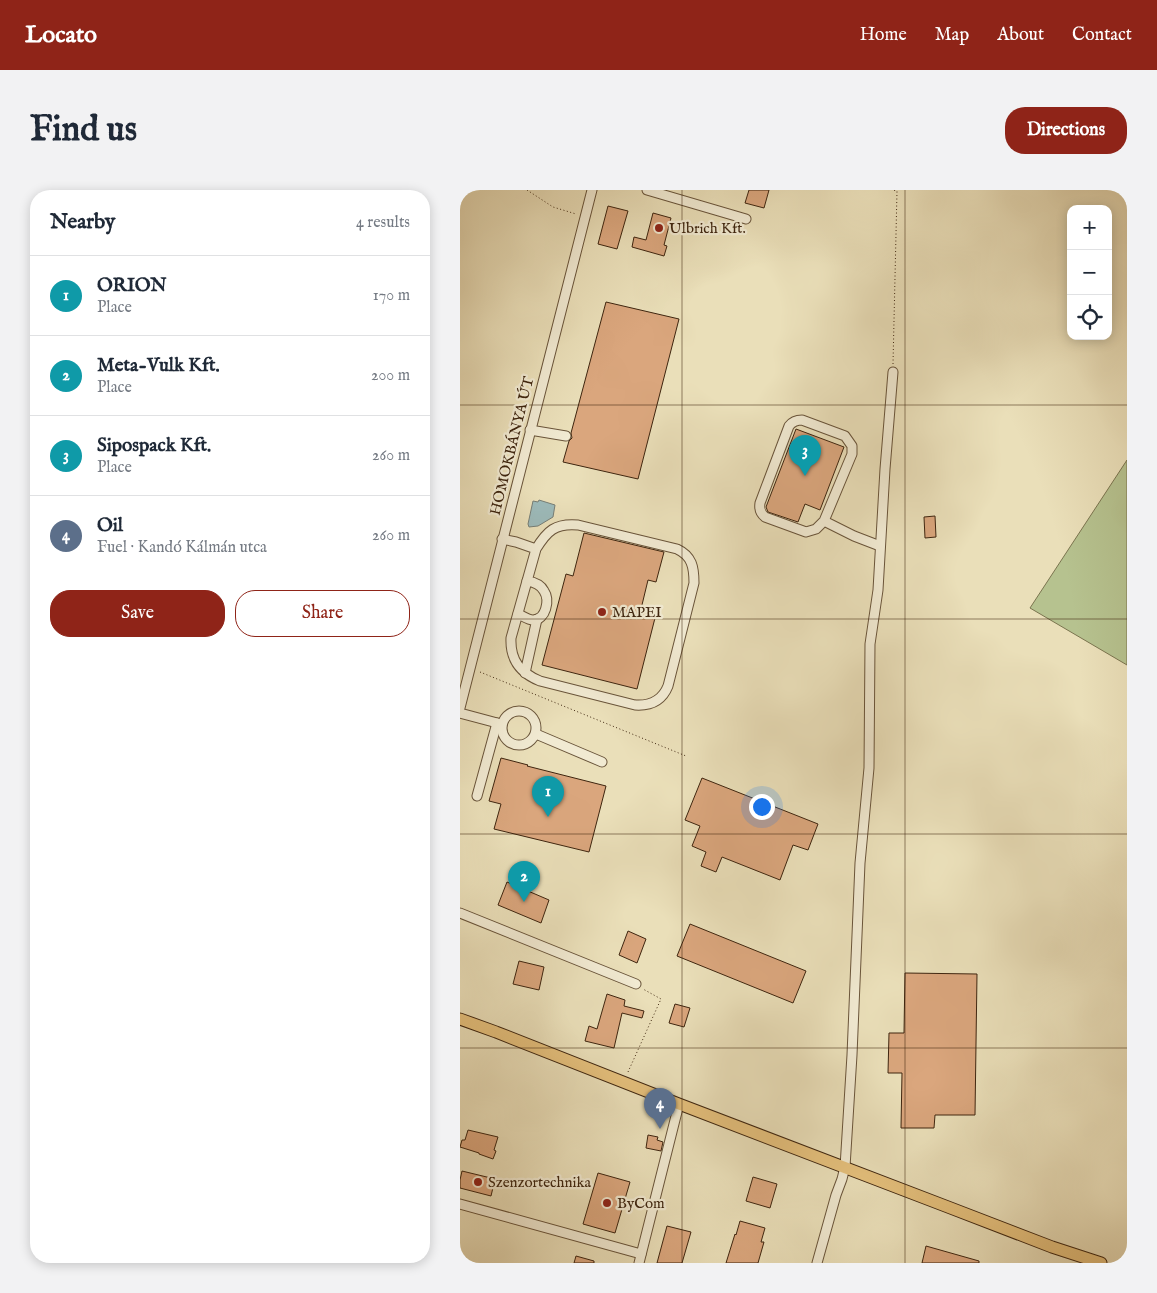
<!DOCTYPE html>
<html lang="en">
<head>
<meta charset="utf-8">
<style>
  :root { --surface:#fff; --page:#f2f2f3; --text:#1f2937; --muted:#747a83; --line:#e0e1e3; --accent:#8f2418 }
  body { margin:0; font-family:"IM FELL English",serif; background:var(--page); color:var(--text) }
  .controls { position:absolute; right:15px; top:15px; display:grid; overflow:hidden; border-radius:10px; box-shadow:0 2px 12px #0003 }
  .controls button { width:45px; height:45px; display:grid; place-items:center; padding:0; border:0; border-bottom:1px solid var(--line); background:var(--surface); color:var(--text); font:25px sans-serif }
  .you { position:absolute; left:301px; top:616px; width:18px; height:18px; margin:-12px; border:4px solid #fff; border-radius:50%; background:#1a73e8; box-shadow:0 0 0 8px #1a73e833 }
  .badge { display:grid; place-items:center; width:32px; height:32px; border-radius:50%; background:var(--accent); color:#fff; font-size:16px; font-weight:700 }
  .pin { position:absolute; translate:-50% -41px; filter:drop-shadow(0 1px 2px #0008) }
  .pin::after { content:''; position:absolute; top:26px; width:18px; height:15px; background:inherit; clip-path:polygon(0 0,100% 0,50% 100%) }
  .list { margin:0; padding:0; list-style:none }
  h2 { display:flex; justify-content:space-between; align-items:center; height:65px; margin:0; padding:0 20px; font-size:21px }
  h2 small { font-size:16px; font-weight:400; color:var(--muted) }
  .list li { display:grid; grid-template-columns:32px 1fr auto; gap:15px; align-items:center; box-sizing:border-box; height:80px; padding:0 20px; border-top:1px solid var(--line) }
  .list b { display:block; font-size:19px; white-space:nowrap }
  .list p { margin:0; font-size:16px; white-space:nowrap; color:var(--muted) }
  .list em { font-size:16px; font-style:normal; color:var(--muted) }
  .actions { display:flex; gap:10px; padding:15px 20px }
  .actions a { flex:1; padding:11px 0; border:1px solid var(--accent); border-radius:20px; text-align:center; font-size:18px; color:var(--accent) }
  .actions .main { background:var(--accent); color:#fff }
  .icon { flex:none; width:28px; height:28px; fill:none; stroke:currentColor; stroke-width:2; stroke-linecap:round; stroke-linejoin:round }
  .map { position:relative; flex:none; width:667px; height:1073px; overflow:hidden; border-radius:20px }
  header { display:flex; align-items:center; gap:30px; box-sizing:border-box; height:70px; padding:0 25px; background:var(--accent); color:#fff }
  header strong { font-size:24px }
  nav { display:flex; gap:28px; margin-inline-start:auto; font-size:18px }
  .intro { display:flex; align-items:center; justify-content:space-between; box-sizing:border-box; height:120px; padding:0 30px }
  h1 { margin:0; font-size:35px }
  .button { padding:12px 22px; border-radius:20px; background:var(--accent); color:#fff; font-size:18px; font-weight:700 }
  main { display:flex; gap:30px; padding:0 30px }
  aside { flex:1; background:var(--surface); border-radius:20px; box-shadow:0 2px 12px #0003 }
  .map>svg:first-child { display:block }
</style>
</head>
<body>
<header>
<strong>Locato</strong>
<nav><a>Home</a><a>Map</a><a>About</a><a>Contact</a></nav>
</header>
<div class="intro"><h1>Find us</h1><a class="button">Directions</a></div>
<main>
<aside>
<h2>Nearby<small>4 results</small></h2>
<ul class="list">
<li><span class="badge" style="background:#0f9aa8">1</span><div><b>ORION</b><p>Place</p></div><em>170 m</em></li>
<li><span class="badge" style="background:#0f9aa8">2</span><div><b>Meta-Vulk Kft.</b><p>Place</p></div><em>200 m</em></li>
<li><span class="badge" style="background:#0f9aa8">3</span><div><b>Sipospack Kft.</b><p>Place</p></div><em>260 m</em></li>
<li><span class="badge" style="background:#5c6f8a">4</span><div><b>Oil</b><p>Fuel · Kandó Kálmán utca</p></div><em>260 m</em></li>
</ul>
<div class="actions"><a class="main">Save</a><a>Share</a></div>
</aside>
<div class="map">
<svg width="667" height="1073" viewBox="0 0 667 1073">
  <rect width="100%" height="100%" fill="#eadfb9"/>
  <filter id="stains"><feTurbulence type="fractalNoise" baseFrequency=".004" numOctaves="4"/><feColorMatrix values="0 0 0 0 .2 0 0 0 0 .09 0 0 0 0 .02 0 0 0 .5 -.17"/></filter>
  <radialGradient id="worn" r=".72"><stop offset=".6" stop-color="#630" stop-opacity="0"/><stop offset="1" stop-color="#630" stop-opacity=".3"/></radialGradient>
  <!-- green -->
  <polygon fill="#b6c28f" stroke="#7a744f" points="667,270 667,475 570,418"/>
  <!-- water -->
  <polygon fill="#9cbaba" stroke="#767e76" points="79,310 95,315 93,327 78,336 69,337 68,334 73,311 78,312"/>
  <!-- building -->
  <g fill="#daa67d" stroke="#3e250f">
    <polygon points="289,0 309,0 304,18 285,13"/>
    <polygon points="148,16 168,21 157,59 138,54"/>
    <polygon points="193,23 211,28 204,55 207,56 204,66 172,57 174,47 186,50"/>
    <polygon points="146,112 219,129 178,289 103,272 109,251 112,248 111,243"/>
    <polygon points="336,239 384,257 360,320 345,314 338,332 308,322 306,317"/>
    <polygon points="475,326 476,347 465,348 464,327"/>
    <polygon points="124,343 204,362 196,392 188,390 181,419 196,424 177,499 82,475 106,384 113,386"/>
    <polygon points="41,568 68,575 67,576 146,596 129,662 34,639 41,614 29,611"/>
    <polygon points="242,588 358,634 348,660 333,655 320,690 262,667 256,682 241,676 246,662 232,656 240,636 225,630"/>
    <polygon points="47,692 89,710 81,733 38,715"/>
    <polygon points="230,734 346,781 333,813 217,766"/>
    <polygon points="168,741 186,749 177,773 159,765"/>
    <polygon points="59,771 84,777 79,800 53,794"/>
    <polygon points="445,783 517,784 515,925 475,925 474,938 441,938 442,883 428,883 429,843 444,843"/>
    <polygon points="147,804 165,810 164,816 184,821 182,828 162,823 154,858 125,851 129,836 137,839"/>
    <polygon points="215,814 230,818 224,837 209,833"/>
    <polygon points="8,940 38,947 34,960 36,961 33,969 19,964 19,963 0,957 2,950 5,950"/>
    <polygon points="188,945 198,947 197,950 203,952 201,961 186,958"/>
    <polygon points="2,981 35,989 31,1006 0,998 0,990"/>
    <polygon points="138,983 170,992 155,1043 123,1034"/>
    <polygon points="293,987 317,994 310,1018 286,1011"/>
    <polygon points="280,1031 305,1038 301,1052 304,1052 298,1073 266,1073 275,1044 276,1045"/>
    <polygon points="207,1036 231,1042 222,1073 197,1073"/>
    <polygon points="466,1056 519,1071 519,1073 462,1073"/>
    <polygon points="116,1066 134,1071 134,1073 114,1073"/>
  </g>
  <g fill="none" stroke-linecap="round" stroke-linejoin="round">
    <!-- minor casing -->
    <g stroke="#69543a" stroke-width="11">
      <g id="minor">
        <polyline points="187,0 286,29"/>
        <polyline points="70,240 106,246"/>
        <path d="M364,331L392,264V256L385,246L342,230C336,230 332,232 329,236L300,313C299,319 300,323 305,327L346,342L356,339L364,331L394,346L420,356"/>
        <path d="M42,349L56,352L76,359L51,448C50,470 60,483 80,491L175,515C190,516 202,511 208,496L234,393C234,377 232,366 217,359L118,335C95,333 87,341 76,359"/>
        <path d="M58,424C63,426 68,430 73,430C86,430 90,410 84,401C81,395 74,392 67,391"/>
        <polyline points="65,483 77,429"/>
        <polyline points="0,518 132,0"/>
        <circle cx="59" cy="538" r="17"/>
        <polyline points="0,523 41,534"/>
        <polyline points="76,544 142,572"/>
        <polyline points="17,606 37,533"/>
        <polyline points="0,723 176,794"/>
        <polyline points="0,1014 181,1064"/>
        <polyline points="179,1073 219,914"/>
        <polyline points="357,1073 376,1005 382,989 385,977 392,865 400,673 409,578 410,454 418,400 425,279 433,182"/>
      </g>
    </g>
    <!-- major casing -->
    <g stroke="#3e250f" stroke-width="13">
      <polyline id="major" points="0,829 36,842 219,914 488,1017 592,1057 641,1073"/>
    </g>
    <!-- path -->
    <g stroke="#3e250f" stroke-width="1" stroke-dasharray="1 2.5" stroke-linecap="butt">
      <polyline points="67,0 93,17 116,24"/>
      <polyline points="433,174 437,1 433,0"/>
      <polyline points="20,482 226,566"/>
      <polyline points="168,882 201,809 183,799"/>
    </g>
    <!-- minor -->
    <use href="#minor" stroke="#f1ead2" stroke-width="9"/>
    <!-- major -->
    <use href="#major" stroke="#e5c07c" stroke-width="11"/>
  </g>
  <!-- grid -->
  <path fill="none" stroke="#3e250f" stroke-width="1" stroke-opacity="0.55" d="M222,0V1073M445,0V1073M0,215H667M0,429H667M0,644H667M0,858H667"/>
  <!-- markers -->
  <g fill="#8f2418" stroke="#f1ead2" stroke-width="2">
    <circle cx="199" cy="38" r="5"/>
    <circle cx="142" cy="422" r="5"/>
    <circle cx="18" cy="992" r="5"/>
    <circle cx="147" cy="1013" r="5"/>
  </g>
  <g text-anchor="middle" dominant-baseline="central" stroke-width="4.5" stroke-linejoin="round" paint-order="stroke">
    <!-- poi labels -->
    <g font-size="15" fill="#3e250f" stroke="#f1ead2" text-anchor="start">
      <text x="209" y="38">Ulbrich Kft.</text>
      <text x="152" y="422">MAPEI</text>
      <text x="28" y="992">Szenzortechnika</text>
      <text x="157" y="1013">ByCom</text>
    </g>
    <!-- street labels -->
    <g font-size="15" fill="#3e250f" stroke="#f1ead2">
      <text transform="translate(52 256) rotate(-76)">HOMOKBÁNYA ÚT</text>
    </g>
  </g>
  <rect width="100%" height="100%" filter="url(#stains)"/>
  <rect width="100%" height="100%" fill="url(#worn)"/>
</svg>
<div class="controls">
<button>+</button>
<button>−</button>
<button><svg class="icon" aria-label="locate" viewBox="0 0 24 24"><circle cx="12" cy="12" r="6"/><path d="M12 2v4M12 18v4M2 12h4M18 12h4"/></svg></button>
</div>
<div class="you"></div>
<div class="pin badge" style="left:88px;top:627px;background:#0f9aa8">1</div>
<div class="pin badge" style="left:64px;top:712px;background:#0f9aa8">2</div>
<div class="pin badge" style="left:345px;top:286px;background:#0f9aa8">3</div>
<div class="pin badge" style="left:200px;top:939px;background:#5c6f8a">4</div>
</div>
</main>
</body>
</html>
